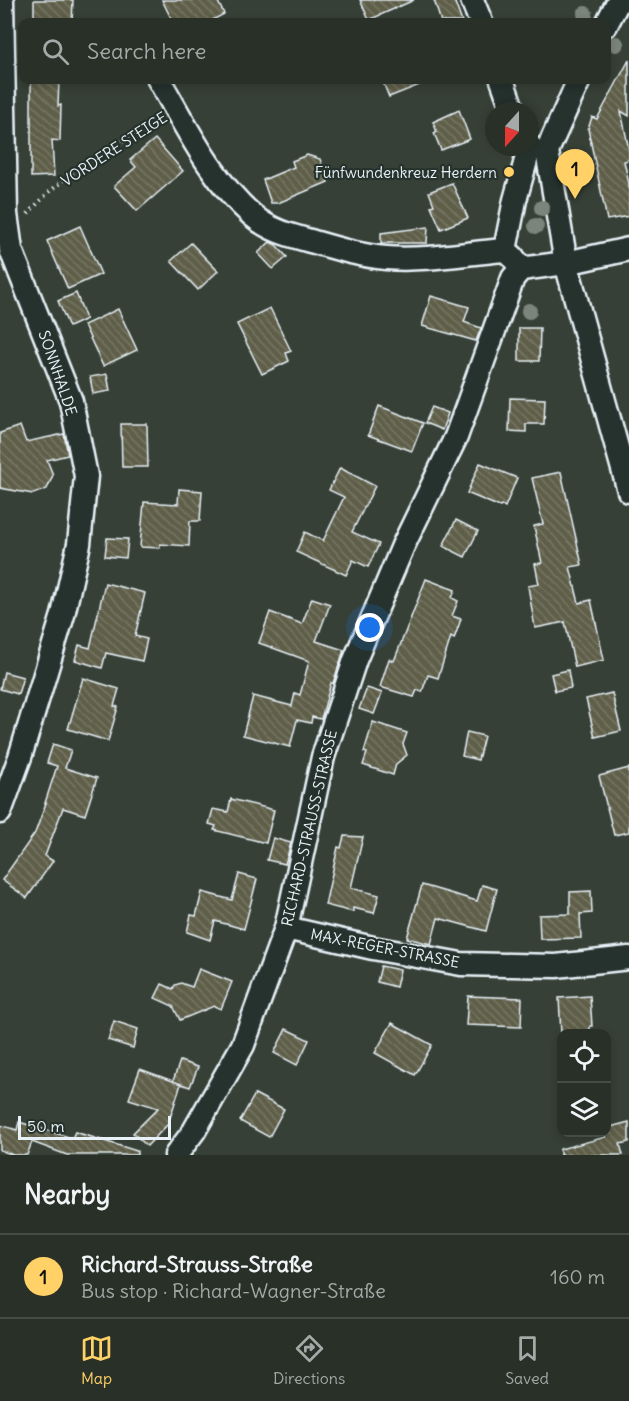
<!DOCTYPE html>
<html lang="en">
<head>
<meta charset="utf-8">
<style>
  :root { --surface:#293028; --page:#313830; --text:#f1f3f6; --muted:#a5a9a8; --line:#454b45; --accent:#ffd166 }
  body { margin:0; font-family:Delius,sans-serif; background:var(--page); color:var(--text) }
  .controls { position:absolute; right:18px; bottom:18px; display:grid; overflow:hidden; border-radius:12px; box-shadow:0 3px 9px #0003 }
  .controls button { width:54px; height:54px; display:grid; place-items:center; padding:0; border:0; border-bottom:2px solid var(--line); background:var(--surface); color:var(--text); font:30px sans-serif }
  .compass { position:absolute; left:485px; top:102px; width:54px; height:54px; border-radius:50%; background:var(--surface); box-shadow:0 3px 9px #0003; rotate:201deg }
  .scale { position:absolute; left:18px; bottom:15px; width:153px; box-sizing:border-box; padding-left:6px; border:3px solid #e8f1f8; border-top:0; font-size:16px; line-height:21px; white-space:nowrap; color:#e8f1f8; -webkit-text-stroke:4px #26332d; paint-order:stroke }
  .you { position:absolute; left:370px; top:628px; width:21px; height:21px; margin:-15px; border:4px solid #fff; border-radius:50%; background:#1a73e8; box-shadow:0 0 0 9px #1a73e833 }
  .badge { display:grid; place-items:center; width:39px; height:39px; border-radius:50%; background:var(--accent); color:#111; font-size:20px; font-weight:700 }
  .pin { position:absolute; translate:-50% -50px; filter:drop-shadow(0 2px 3px #0008) }
  .pin::after { content:''; position:absolute; top:32px; width:21px; height:18px; background:inherit; clip-path:polygon(0 0,100% 0,50% 100%) }
  .list { margin:0; padding:0; list-style:none }
  h2 { display:flex; justify-content:space-between; align-items:center; height:78px; margin:0; padding:0 24px; font-size:26px }
  h2 small { font-size:20px; font-weight:400; color:var(--muted) }
  .list li { display:grid; grid-template-columns:39px 1fr auto; gap:18px; align-items:center; box-sizing:border-box; height:84px; padding:0 24px; border-top:2px solid var(--line) }
  .list b { display:block; font-size:22px; white-space:nowrap }
  .list p { margin:0; font-size:20px; white-space:nowrap; color:var(--muted) }
  .list em { font-size:20px; font-style:normal; color:var(--muted) }
  .icon { flex:none; width:33px; height:33px; fill:none; stroke:currentColor; stroke-width:2; stroke-linecap:round; stroke-linejoin:round }
  .map { position:relative; flex:none; width:629px; height:1155px; overflow:hidden }
  .search { position:absolute; background:var(--surface); box-shadow:0 3px 9px #0003; left:18px; right:18px; top:18px; height:66px; display:flex; align-items:center; gap:15px; box-sizing:border-box; padding:0 21px; border-radius:12px; color:var(--muted); font-size:22px }
  .sheet { height:162px; background:var(--surface) }
  nav { display:flex; justify-content:space-around; align-items:center; box-sizing:border-box; height:84px; border-top:2px solid var(--line); background:var(--surface); font-size:16px; color:var(--muted) }
  nav a { display:grid; justify-items:center; gap:3px }
  nav .on { color:var(--accent) }
  .map>svg:first-child { display:block }
</style>
</head>
<body>
<div class="map">
<svg width="629" height="1155" viewBox="0 0 629 1155">
  <defs>
    <pattern id="building-back-hatch" width="6" height="6" patternUnits="userSpaceOnUse" patternTransform="scale(1.5)"><rect width="6" height="6" fill="#5f5f4a"/><path d="M-1 5l2 2M0 0l6 6M5-1l2 2" fill="none" stroke="#767665"/></pattern>
  </defs>
  <rect width="100%" height="100%" fill="#374036"/>
  <filter id="ink" filterUnits="userSpaceOnUse"><feTurbulence type="fractalNoise" baseFrequency=".0167" numOctaves="2"/><feDisplacementMap in="SourceGraphic" scale="12" xChannelSelector="R" yChannelSelector="G"/><feConvolveMatrix kernelMatrix="1 2 1 2 8 2 1 2 1" color-interpolation-filters="sRGB"/></filter>
  <g filter="url(#ink)">
    <!-- building -->
    <g fill="url(#building-back-hatch)" stroke="#e8f1f8" stroke-width="1.5">
      <polygon points="34,0 73,0 72,22 34,22"/>
      <polygon points="162,0 217,0 224,14 209,22 173,22"/>
      <polygon points="360,0 414,0 369,20"/>
      <polygon points="434,0 454,0 462,22 441,22"/>
      <polygon points="629,60 629,116 621,111 629,150 629,160 624,161 629,184 629,216 607,220 588,129 592,117 597,119"/>
      <polygon points="31,80 59,80 58,106 61,105 60,141 52,140 54,176 31,177"/>
      <polygon points="382,80 432,80 389,97"/>
      <polygon points="459,110 470,139 441,150 434,133 437,132 433,122"/>
      <polygon points="155,139 183,171 137,211 114,186 136,167 130,160"/>
      <polygon points="307,155 320,159 328,182 278,203 271,203 263,180 294,167 292,161"/>
      <polygon points="452,183 468,218 441,229 431,206 434,205 429,192"/>
      <polygon points="80,226 101,274 68,289 47,241"/>
      <polygon points="428,227 427,243 381,243 381,233"/>
      <polygon points="270,242 276,245 287,257 273,269 258,253"/>
      <polygon points="191,243 218,271 198,290 171,261"/>
      <polygon points="76,293 86,319 69,327 58,301"/>
      <polygon points="431,296 469,307 464,322 481,328 476,341 422,326"/>
      <polygon points="270,308 291,351 286,353 289,361 262,374 237,324"/>
      <polygon points="118,309 137,350 103,366 84,325"/>
      <polygon points="519,328 540,328 539,361 519,361"/>
      <polygon points="107,374 110,391 93,394 90,377"/>
      <polygon points="510,398 545,399 544,424 526,424 526,432 509,431"/>
      <polygon points="379,406 423,423 412,451 368,435"/>
      <polygon points="432,407 448,413 442,430 425,423"/>
      <polygon points="121,424 147,424 148,467 122,467"/>
      <polygon points="20,426 26,442 64,434 68,455 47,460 53,475 47,489 33,494 0,488 0,433"/>
      <polygon points="480,463 517,478 505,507 501,505 500,507 467,493"/>
      <polygon points="340,468 375,486 352,532 379,544 368,567 353,560 346,575 296,552 305,532 323,541 344,497 329,490"/>
      <polygon points="561,472 582,565 570,567 579,603 591,600 604,660 575,667 565,622 535,628 528,586 539,584 535,564 542,563 534,526 543,524 532,478"/>
      <polygon points="179,489 202,491 200,521 190,521 189,546 160,544 160,548 140,547 144,502 178,504"/>
      <polygon points="456,520 478,531 465,557 443,546"/>
      <polygon points="107,538 128,539 126,558 105,556"/>
      <polygon points="426,579 455,590 452,598 458,601 452,616 461,619 454,639 451,637 438,678 428,675 422,692 417,690 414,697 380,687 389,659 394,661"/>
      <polygon points="105,583 145,593 135,636 147,639 142,661 106,653 102,668 75,660 79,645 90,648"/>
      <polygon points="312,598 330,604 316,641 344,650 333,683 331,683 321,719 312,717 311,723 297,720 290,747 243,735 253,696 292,706 295,693 300,695 309,661 259,643 270,612 302,624"/>
      <polygon points="568,670 571,688 555,691 551,674"/>
      <polygon points="4,672 23,677 18,694 0,689"/>
      <polygon points="83,678 119,689 114,706 118,707 108,741 68,729"/>
      <polygon points="367,688 382,693 374,714 359,709"/>
      <polygon points="612,693 621,731 595,737 586,699"/>
      <polygon points="373,722 407,733 403,744 407,755 396,764 393,775 363,765 367,753 364,752"/>
      <polygon points="467,732 484,736 478,760 462,756"/>
      <polygon points="53,744 71,750 65,768 97,778 85,815 63,808 45,856 53,861 27,898 2,880 35,833 46,803 45,803 57,766 47,763"/>
      <polygon points="629,768 629,832 614,835 599,776"/>
      <polygon points="231,799 274,810 266,843 214,830 216,826 209,824 213,809 228,812"/>
      <polygon points="344,836 363,837 351,888 379,895 374,913 353,908 353,912 325,905 338,847 341,848"/>
      <polygon points="273,838 291,843 285,864 267,860"/>
      <polygon points="239,874 257,879 244,929 215,921 210,940 187,932 191,915 196,916 202,892 232,900"/>
      <polygon points="422,885 477,901 482,885 497,889 486,931 438,918 431,944 407,938"/>
      <polygon points="591,891 592,913 580,914 581,938 540,939 539,915 570,914 570,892"/>
      <polygon points="381,966 400,970 396,987 377,982"/>
      <polygon points="199,969 232,982 221,1009 214,1006 180,1020 173,1006 155,998 162,984 173,989 175,985 181,983 192,987"/>
      <polygon points="468,996 522,998 521,1027 466,1025"/>
      <polygon points="590,996 592,1026 590,1026 590,1034 561,1034 559,998"/>
      <polygon points="114,1021 138,1029 133,1048 108,1040"/>
      <polygon points="392,1023 432,1045 415,1075 375,1053"/>
      <polygon points="286,1029 309,1040 297,1065 274,1053"/>
      <polygon points="180,1061 198,1067 190,1087 181,1084 168,1124 147,1146 133,1133 158,1108 129,1099 140,1069 181,1084 173,1081"/>
      <polygon points="255,1094 284,1109 269,1137 240,1121"/>
      <polygon points="19,1122 72,1138 75,1132 137,1151 137,1155 67,1155 32,1142 27,1155 13,1155 0,1150 0,1125 17,1130"/>
      <polygon points="629,1122 629,1142 620,1144 623,1155 560,1155 560,1149 606,1137 606,1128"/>
    </g>
    <g fill="none" stroke-linecap="round" stroke-linejoin="round">
      <!-- minor casing -->
      <g stroke="#e8f1f8" stroke-width="27">
        <g id="minor">
          <polyline points="472,0 481,22"/>
          <polyline points="606,25 619,0"/>
          <path d="M159,80C186,126 211,179 252,215C270,231 292,236 314,242C338,249 362,256 386,258C426,261 465,253 505,250L513,257L521,269"/>
          <polyline points="502,80 513,111"/>
          <polyline points="579,80 547,151 566,263 629,491"/>
          <polyline points="505,250 515,200 530,146"/>
          <polyline points="0,812 20,757 63,615 79,544 86,476 71,401 11,250 6,214 2,0"/>
          <polyline points="286,928 373,948 461,964 556,966 629,958"/>
          <polyline points="176,1155 194,1131 243,1045 286,928 323,757 355,660 403,546 456,437 513,278 521,269 566,263 629,249"/>
        </g>
      </g>
      <!-- path -->
      <path stroke="#e8f1f8" stroke-width="4" stroke-dasharray="1.5 4.5" stroke-linecap="butt" d="M28,214C63,173 112,147 158,120"/>
      <!-- minor -->
      <use href="#minor" stroke="#26332d" stroke-width="22"/>
    </g>
    <!-- trees -->
    <g fill="#7b857c">
      <circle cx="585" cy="14" r="8"/>
      <circle cx="616" cy="44" r="8"/>
      <circle cx="542" cy="208" r="8"/>
      <circle cx="536" cy="226" r="8"/>
      <circle cx="529" cy="311" r="8"/>
    </g>
  </g>
  <!-- markers -->
  <circle fill="#ffd166" stroke="#26332d" stroke-width="2" cx="509" cy="172" r="6"/>
  <g text-anchor="middle" dominant-baseline="central" stroke-width="4.5" stroke-linejoin="round" paint-order="stroke">
    <!-- street labels -->
    <g font-size="15" fill="#e8f1f8" stroke="#26332d">
      <text transform="translate(114 149) rotate(-33)">VORDERE STEIGE</text>
      <text transform="translate(58 373) rotate(71)">SONNHALDE</text>
      <text transform="translate(309 828) rotate(-77)">RICHARD-STRAUSS-STRASSE</text>
      <text transform="translate(385 948) rotate(11)">MAX-REGER-STRASSE</text>
    </g>
    <!-- poi labels -->
    <g font-size="15" fill="#e8f1f8" stroke="#26332d" text-anchor="end">
      <text x="497" y="172">Fünfwundenkreuz Herdern</text>
    </g>
  </g>
</svg>
<div class="controls">
<button><svg class="icon" aria-label="locate" viewBox="0 0 24 24"><circle cx="12" cy="12" r="6"/><path d="M12 2v4M12 18v4M2 12h4M18 12h4"/></svg></button>
<button><svg class="icon" aria-label="layers" viewBox="0 0 24 24"><path d="M12 4l9 5-9 5-9-5zM3 14l9 5 9-5"/></svg></button>
</div>
<svg class="compass" viewBox="-18 -18 36 36"><path d="M0-13l5 13h-10z" fill="#e53935"/><path d="M0 13l5-13h-10z" fill="#a5a9a8"/></svg>
<div class="scale">50 m</div>
<div class="you"></div>
<div class="pin badge" style="left:575px;top:199px">1</div>
<div class="search"><svg class="icon" aria-label="search" viewBox="0 0 24 24"><circle cx="10" cy="10" r="6"/><path d="M15 15l6 6"/></svg>Search here</div>
</div>
<section class="sheet">
<h2>Nearby<small></small></h2>
<ul class="list">
<li><span class="badge">1</span><div><b>Richard-Strauss-Straße</b><p>Bus stop · Richard-Wagner-Straße</p></div><em>160 m</em></li>
</ul>
</section>
<nav>
<a class="on"><svg class="icon" aria-label="map" viewBox="0 0 24 24"><path d="M3 6l6-2 6 2 6-2v14l-6 2-6-2-6 2zM9 4v14M15 6v14"/></svg>Map</a>
<a><svg class="icon" aria-label="directions" viewBox="0 0 24 24"><path d="M12 3l9 9-9 9-9-9zM9 14v-3h6M13 9l2 2-2 2"/></svg>Directions</a>
<a><svg class="icon" aria-label="saved" viewBox="0 0 24 24"><path d="M7 4h10v16l-5-4-5 4z"/></svg>Saved</a>
</nav>
</body>
</html>
